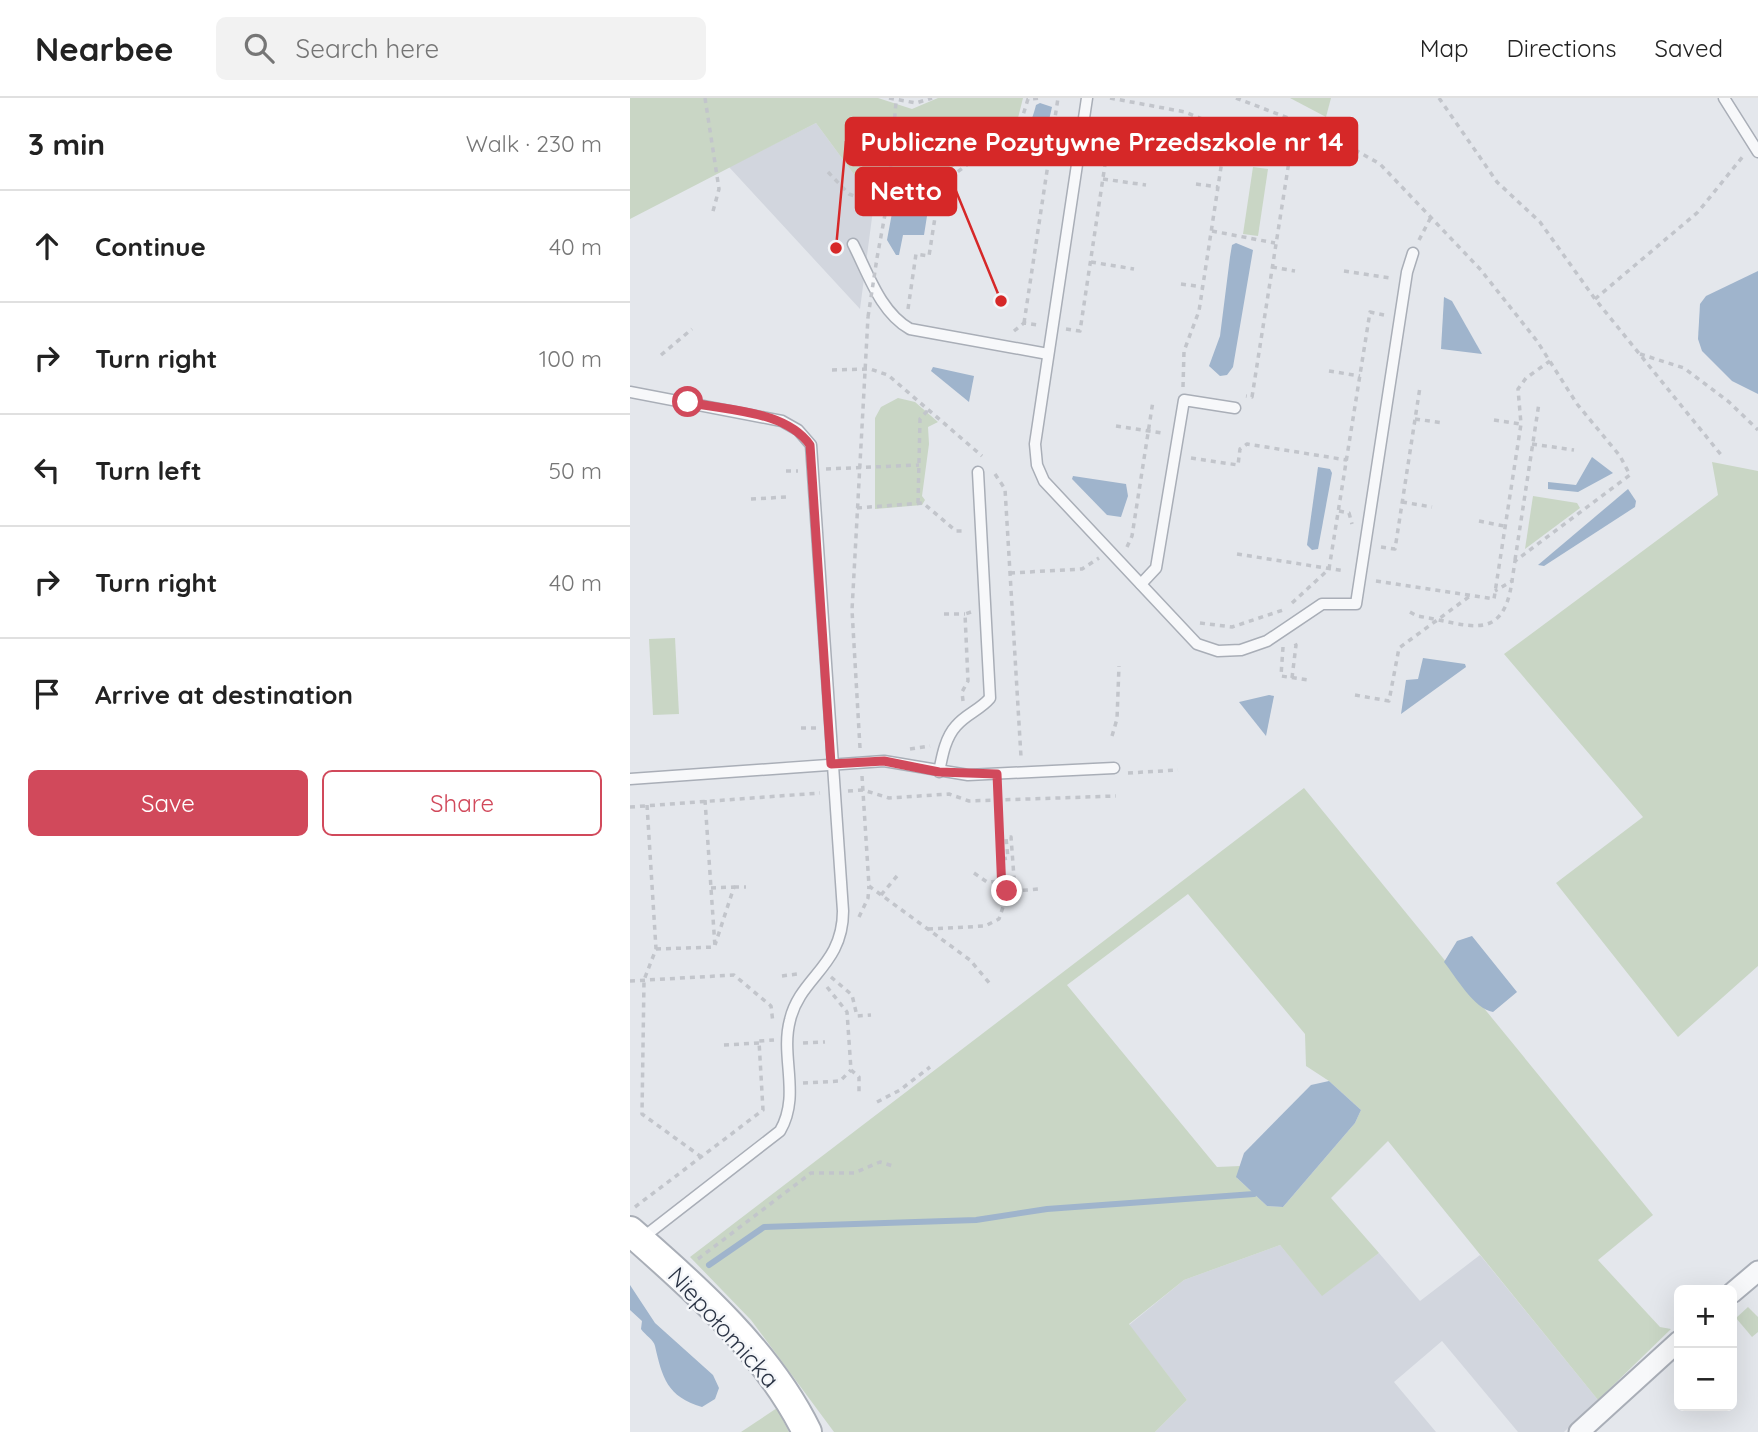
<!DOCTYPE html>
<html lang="en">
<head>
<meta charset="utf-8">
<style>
  :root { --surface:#fff; --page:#f2f2f2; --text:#222; --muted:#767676; --line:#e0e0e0; --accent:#d1495b }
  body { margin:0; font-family:Quicksand,sans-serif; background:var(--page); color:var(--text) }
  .controls { position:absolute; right:21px; bottom:21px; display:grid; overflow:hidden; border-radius:10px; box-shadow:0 7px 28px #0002 }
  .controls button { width:63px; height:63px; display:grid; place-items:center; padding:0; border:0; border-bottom:2px solid var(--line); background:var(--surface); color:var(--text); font:35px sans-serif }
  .stop { position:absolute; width:21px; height:21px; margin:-16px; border:5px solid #d1495b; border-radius:50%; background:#fff }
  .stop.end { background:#d1495b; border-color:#fff; box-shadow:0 2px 7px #0008 }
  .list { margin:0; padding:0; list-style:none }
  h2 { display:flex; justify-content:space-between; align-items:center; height:91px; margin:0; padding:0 28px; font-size:30px }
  h2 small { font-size:23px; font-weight:400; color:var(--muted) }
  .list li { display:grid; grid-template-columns:46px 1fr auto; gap:21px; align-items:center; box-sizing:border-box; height:112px; padding:0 28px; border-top:2px solid var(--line) }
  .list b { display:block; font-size:26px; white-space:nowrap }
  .list em { font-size:23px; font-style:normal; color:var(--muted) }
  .actions { display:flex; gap:14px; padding:21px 28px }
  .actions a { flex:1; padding:16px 0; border:2px solid var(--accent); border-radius:10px; text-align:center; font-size:24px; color:var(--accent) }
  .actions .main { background:var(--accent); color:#fff }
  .icon { flex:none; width:38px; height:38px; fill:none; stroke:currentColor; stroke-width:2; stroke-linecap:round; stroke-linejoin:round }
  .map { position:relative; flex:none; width:1128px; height:1334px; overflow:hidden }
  header { display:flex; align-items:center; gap:42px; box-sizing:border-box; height:98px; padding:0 35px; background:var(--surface); border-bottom:2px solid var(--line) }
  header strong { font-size:33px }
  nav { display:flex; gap:38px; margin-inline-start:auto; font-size:24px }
  .search { width:490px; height:63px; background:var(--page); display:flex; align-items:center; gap:18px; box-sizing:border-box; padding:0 24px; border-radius:10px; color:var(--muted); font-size:26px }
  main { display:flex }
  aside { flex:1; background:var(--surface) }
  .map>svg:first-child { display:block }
</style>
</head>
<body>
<header>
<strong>Nearbee</strong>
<div class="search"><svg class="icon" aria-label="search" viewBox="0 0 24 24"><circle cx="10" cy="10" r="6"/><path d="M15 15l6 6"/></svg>Search here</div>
<nav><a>Map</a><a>Directions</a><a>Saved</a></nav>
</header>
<main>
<aside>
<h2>3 min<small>Walk · 230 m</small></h2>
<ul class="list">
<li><svg class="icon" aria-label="ahead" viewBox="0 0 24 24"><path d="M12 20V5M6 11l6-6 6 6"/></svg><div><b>Continue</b></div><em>40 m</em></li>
<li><svg class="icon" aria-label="right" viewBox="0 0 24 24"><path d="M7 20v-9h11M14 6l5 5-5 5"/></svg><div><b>Turn right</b></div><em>100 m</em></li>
<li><svg class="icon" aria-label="left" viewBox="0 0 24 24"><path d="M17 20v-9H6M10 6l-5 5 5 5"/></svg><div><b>Turn left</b></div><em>50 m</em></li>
<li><svg class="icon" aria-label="right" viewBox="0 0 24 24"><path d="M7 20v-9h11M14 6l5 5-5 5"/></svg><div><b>Turn right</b></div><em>40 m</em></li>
<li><svg class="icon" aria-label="arrive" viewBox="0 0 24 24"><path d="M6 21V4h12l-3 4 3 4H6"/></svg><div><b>Arrive at destination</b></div></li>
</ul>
<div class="actions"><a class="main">Save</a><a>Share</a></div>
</aside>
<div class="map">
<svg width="1128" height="1334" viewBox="0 0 1128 1334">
  <rect width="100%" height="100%" fill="#e4e7ec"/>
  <!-- built -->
  <g fill="#d2d6de">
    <polygon points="186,25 228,82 246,89 230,211 99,69"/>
    <polygon points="650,1147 692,1197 749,1155 790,1203 850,1157 968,1302 934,1334 888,1334 812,1243 764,1284 806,1334 525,1334 557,1302 499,1227 554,1182"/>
  </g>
  <!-- green -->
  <g fill="#c9d6c5" fill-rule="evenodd">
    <polygon points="0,0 248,0 282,11 308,0 393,0 387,24 279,100 228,82 186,25 0,121"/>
    <polygon points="660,0 701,0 696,19"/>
    <polygon points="623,69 638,71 628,138 613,136"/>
    <polygon points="268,300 285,304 308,324 298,329 299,346 292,398 295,402 292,407 245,411 245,320 251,309"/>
    <polygon points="1082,364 1128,373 1128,868 1048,939 926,785 1013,719 874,556 1088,397"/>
    <polygon points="903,398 947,405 950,410 895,451"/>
    <polygon points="45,540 49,616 23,617 19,541"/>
    <path d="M674,690L1023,1117L968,1162L1030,1229L1041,1231L968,1302L758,1043L701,1100L749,1155L692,1198L650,1147L554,1182L499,1226L557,1302L525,1334H204L121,1222L60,1159ZM558,796L675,936L676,968L699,983L731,1012L725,1025L653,1109L637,1108L607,1080L610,1068L587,1069L437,887Z"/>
    <polygon points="1118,1209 1128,1219 1128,1234 1122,1239 1106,1220"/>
    <polygon points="147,1310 159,1334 111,1334"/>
  </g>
  <!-- water -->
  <g fill="#9fb4cc">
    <path d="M410,5L422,9L414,44L396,57L379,55L378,52C393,32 399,35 406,7Z"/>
    <polygon points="297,98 300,99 294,137 273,137 269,157 266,157 257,142 262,115 278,114"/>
    <polygon points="606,145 623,152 603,269 597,277 590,278 579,268 590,238 600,159 602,147"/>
    <polygon points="1128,173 1128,296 1102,283 1072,253 1068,241 1070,206 1076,198"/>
    <polygon points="814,199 822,203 852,256 811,251"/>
    <polygon points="303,269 344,278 339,304 301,273"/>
    <polygon points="962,359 983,375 948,394 918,391 918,384 946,387"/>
    <polygon points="688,369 700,371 702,375 688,451 682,452 677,447"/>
    <polygon points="443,378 496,386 498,398 491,419 477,417 442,381"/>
    <polygon points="998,391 1006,403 1005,409 914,468 908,467"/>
    <polygon points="793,560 835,566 836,569 771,616 776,582 788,581"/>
    <polygon points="639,597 644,598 636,638 609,604"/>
    <path d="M842,838L887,894L863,914C844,911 826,879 814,864L827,843Z"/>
    <polygon points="699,983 731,1012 725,1025 653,1109 637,1108 606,1079 614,1055 681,987"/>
    <path d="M0,1187L25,1225L83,1277L89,1290L85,1301L72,1309C37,1299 32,1279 25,1248C24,1242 15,1237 11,1231L12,1223L0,1212Z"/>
  </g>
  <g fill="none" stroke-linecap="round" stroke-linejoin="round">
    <!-- stream -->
    <polyline stroke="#9fb4cc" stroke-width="6" points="79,1167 134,1129 346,1122 417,1111 624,1096"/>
    <!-- service casing -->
    <g stroke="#a9aeb7" stroke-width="13">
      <g id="service">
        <polyline points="457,0 405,346 407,367 414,383 567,546 588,553 611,552 637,543 692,506 726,506 777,174 783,155"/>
        <polyline points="1094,0 1128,54"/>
        <path d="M223,146C238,175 250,214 280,231L418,256"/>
        <path d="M0,294L152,323L168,332L181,347L213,813C213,868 170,879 160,922C150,959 171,997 150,1033L11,1141"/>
        <polyline points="511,486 526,470 554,302 605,310"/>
        <path d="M309,674C312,659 315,640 326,628C336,616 350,612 360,600L348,374"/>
        <polyline points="0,681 254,663 338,677 484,670"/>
      </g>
    </g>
    <!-- minor casing -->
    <g stroke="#a9aeb7" stroke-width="23">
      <g id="minor">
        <polyline points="1102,1195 1128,1173"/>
        <polyline points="949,1334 1049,1243"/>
      </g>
    </g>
    <!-- secondary casing -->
    <g stroke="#a9aeb7" stroke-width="32">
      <path id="secondary" d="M0,1133C66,1191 138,1254 177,1334"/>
    </g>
    <!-- path -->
    <g stroke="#c2c5cb" stroke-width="3.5" stroke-dasharray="5 5" stroke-linecap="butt">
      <polyline points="75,0 89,91 82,117"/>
      <polyline points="259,0 286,5 302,0"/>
      <polyline points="480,0 555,14 660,57 622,299 616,298"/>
      <polyline points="606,0 692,33 750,66 850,171 907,243 947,306 990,358 1000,377 885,463 882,483 865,493"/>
      <polyline points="809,0 867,84 910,124 965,201 1092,358"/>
      <polyline points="198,74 219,96 257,110"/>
      <polyline points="473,81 516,87"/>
      <polyline points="566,86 588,89"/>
      <polyline points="258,100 266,4"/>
      <polyline points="582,133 645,145"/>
      <polyline points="789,142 801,119"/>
      <polyline points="247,160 258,100 279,104 310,87 390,27 398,1 412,0"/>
      <polyline points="461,164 504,171"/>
      <polyline points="642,169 665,173"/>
      <polyline points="714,173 760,180"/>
      <polyline points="551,186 573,189"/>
      <polyline points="965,201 1068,114 1114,57"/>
      <polyline points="278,211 286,156 299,158 310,87"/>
      <polyline points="394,225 428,0"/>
      <polyline points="436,231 450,233 479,40 465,38"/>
      <polyline points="384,233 394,225 408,227"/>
      <polyline points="1010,256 1054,270 1099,304 1128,332"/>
      <polyline points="31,257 62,231"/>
      <polyline points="202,272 240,271 258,277 352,358"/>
      <polyline points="699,273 730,278"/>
      <polyline points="553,289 554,253 569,213 597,30"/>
      <polyline points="785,321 814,325"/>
      <polyline points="864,322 891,326"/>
      <polyline points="486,328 532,335"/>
      <polyline points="902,346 944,352"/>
      <polyline points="561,360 608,367 610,351 617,346 717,362"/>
      <polyline points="196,371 289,367"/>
      <polyline points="156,373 168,373"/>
      <polyline points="365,376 375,391 391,659"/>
      <polyline points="121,401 157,399"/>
      <polyline points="772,404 802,409"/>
      <polyline points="288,405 290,321 298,312"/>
      <polyline points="227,410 293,405 326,433 336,433"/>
      <polyline points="709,413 719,415 722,426"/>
      <polyline points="849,423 874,428"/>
      <polyline points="497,449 502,438 523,303"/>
      <polyline points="751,449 765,451 790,289"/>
      <polyline points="607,456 715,473"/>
      <polyline points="885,462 909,305"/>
      <polyline points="380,475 452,471 469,460"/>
      <polyline points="746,483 864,501 891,326 888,291 896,280 920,263"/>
      <polyline points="662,505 699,471 740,214 754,217"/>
      <path d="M780,514L787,518C836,525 873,548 882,483"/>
      <polyline points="314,516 335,516"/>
      <polyline points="570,525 602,529 653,512"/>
      <polyline points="653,549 651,578 678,582"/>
      <polyline points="662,580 666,547 663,541"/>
      <polyline points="725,597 759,603 769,550 840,498"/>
      <polyline points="333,603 332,594 338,583 335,516 341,514"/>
      <polyline points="171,630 186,630"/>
      <polyline points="482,638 487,621 489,568"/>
      <polyline points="230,650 222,512 238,219"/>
      <polyline points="280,651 300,648"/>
      <polyline points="498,675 548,672"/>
      <polyline points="232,678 239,788 340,862 361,887"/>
      <polyline points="218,693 233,692 259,700 319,696 339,703 486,698"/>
      <polyline points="75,702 85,849"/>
      <polyline points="17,707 26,851 14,882 12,1016 70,1058"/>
      <polyline points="0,709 190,695"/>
      <polyline points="372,761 378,760 376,740 381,739 385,793"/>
      <polyline points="344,775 357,784 372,783"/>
      <polyline points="104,789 116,789"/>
      <polyline points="81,790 104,789 85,847"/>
      <polyline points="373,794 409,791"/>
      <polyline points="251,797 267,778"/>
      <polyline points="229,819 238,800 239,788"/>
      <polyline points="298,831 355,828 369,821 373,809 368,689"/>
      <polyline points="26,851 85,849"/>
      <polyline points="152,878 167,876"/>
      <polyline points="201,879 222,897 227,918 241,917"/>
      <polyline points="0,883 104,877 141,908 143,925"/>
      <polyline points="197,889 217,914 221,972 229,979 229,998"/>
      <polyline points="173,945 195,944"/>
      <polyline points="94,947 129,945"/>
      <polyline points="173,985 210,983 221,972"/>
      <polyline points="247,1004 270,992 300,969"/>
      <polyline points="5,1109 133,1012 129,943 144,942"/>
      <polyline points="68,1161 181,1075 224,1075 250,1064 266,1069"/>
    </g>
    <!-- service -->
    <use href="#service" stroke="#f7f8fa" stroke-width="10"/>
    <!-- minor -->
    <use href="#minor" stroke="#f7f8fa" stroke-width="19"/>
    <!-- secondary -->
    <use href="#secondary" stroke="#fff" stroke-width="28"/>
    <!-- path-bridge -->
    <polyline stroke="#c2c5cb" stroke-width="3.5" stroke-dasharray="5 5" stroke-linecap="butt" points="238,219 247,160"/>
  </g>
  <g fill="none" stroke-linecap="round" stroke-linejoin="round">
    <!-- route -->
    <path stroke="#d1495b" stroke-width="9" d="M58,304C98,313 155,312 180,347L201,666L254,663L309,674L367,676L372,794L377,793"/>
  </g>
  <g text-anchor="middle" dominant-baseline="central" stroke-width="5" stroke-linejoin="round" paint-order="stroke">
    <!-- street labels -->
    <g font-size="24" fill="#2b3445" stroke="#f4f6f9">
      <text transform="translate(94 1229) rotate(48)">Niepołomicka</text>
    </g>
  </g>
  <!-- callouts -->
  <path fill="none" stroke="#d62828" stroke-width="2.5" d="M206 150L216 43M371 203L326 93"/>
  <g fill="#d62828" stroke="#f4f6f9" stroke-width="2.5">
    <circle cx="206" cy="150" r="7"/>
    <circle cx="371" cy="203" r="7"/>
  </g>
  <g fill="#d62828" stroke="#d62828" stroke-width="2.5">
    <rect x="216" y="20" width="511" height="47" rx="7"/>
    <rect x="226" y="70" width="100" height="47" rx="7"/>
  </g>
  <g font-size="26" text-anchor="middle" font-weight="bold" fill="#fff">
    <text x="472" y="53">Publiczne Pozytywne Przedszkole nr 14</text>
    <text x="276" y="102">Netto</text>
  </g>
</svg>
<div class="controls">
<button>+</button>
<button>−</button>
</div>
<div class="stop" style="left:58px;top:304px"></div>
<div class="stop end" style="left:377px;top:793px"></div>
</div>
</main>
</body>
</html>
